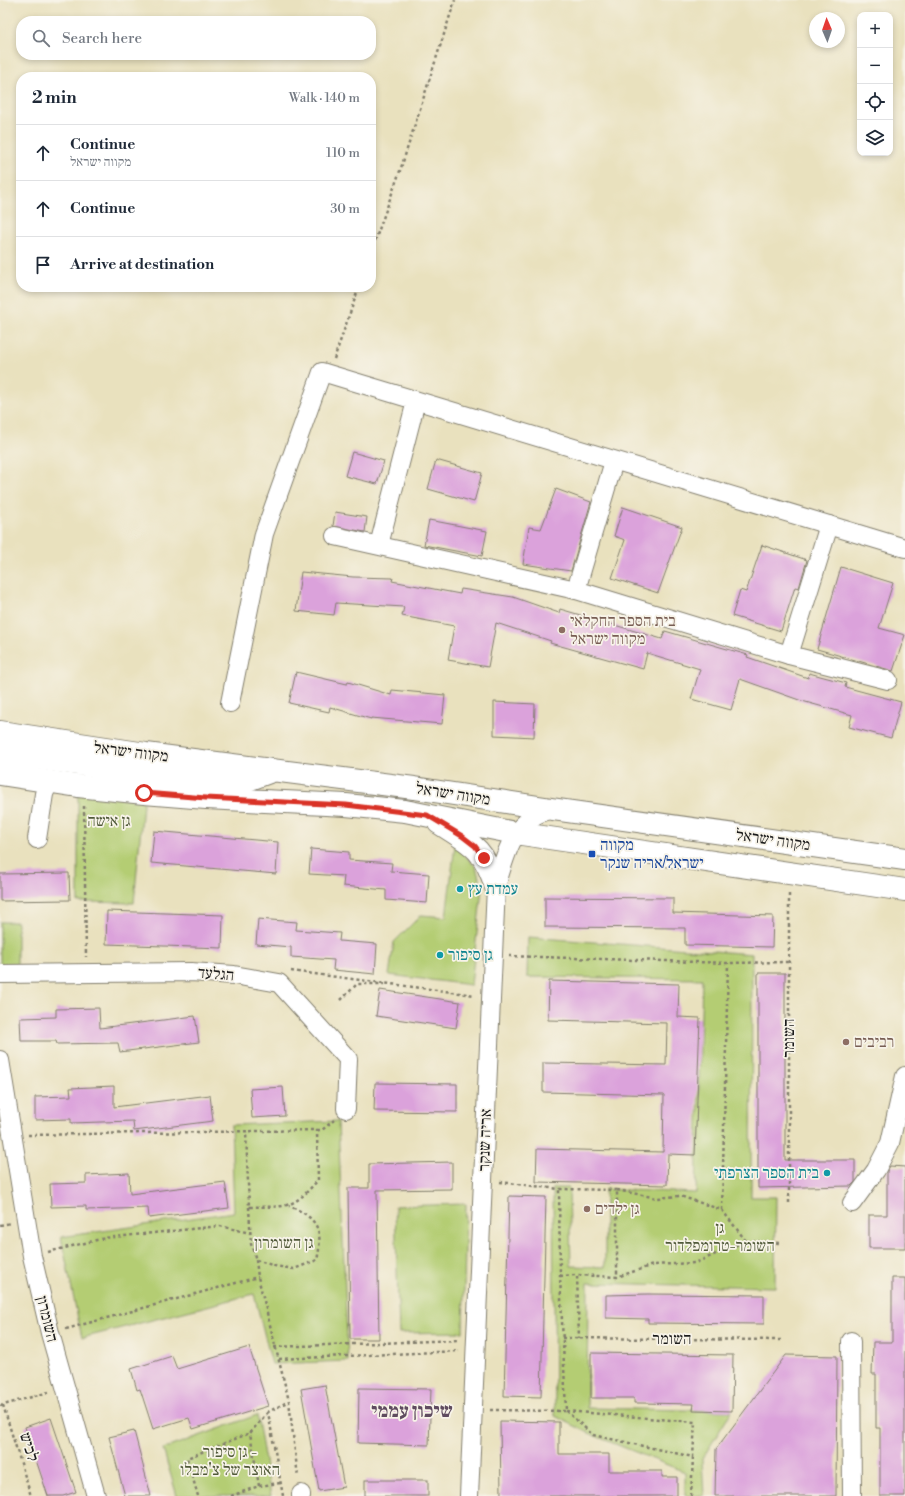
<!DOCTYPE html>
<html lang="en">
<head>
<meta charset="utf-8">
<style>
  :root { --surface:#fff; --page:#f2f2f3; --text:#1f2937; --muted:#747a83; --line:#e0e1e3 }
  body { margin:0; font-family:"Libre Bodoni","Frank Ruhl Libre",serif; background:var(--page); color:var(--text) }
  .controls { position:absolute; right:12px; top:12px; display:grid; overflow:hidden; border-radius:8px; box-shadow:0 2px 6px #0003 }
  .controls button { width:36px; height:36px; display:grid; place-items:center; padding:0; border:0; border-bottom:1px solid var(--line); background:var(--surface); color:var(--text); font:20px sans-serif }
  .compass { position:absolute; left:809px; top:12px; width:36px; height:36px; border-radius:50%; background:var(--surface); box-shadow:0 2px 6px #0003; rotate:358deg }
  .stop { position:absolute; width:12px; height:12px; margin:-9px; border:3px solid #d93025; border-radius:50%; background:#fff }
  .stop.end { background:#d93025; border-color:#fff; box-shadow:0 1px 4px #0008 }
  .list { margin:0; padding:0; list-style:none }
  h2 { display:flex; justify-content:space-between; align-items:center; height:52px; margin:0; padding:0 16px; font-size:17px }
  h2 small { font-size:13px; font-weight:400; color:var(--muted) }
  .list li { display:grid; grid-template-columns:26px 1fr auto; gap:12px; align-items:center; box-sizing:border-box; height:56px; padding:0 16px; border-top:1px solid var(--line) }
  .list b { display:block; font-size:15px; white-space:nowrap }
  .list p { margin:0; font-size:13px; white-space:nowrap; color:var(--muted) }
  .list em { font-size:13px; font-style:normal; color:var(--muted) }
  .icon { flex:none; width:22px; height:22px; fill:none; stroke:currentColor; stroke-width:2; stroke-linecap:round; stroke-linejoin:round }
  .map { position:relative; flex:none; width:905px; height:1496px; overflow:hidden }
  .search { position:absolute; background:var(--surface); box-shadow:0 2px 6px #0003; left:16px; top:16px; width:360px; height:44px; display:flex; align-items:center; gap:10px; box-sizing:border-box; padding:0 14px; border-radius:16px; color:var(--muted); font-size:15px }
  .panel { position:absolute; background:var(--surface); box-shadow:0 2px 6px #0003; left:16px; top:72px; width:360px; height:220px; border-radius:16px }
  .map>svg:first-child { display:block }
</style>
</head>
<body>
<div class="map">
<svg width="905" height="1496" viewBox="0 0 905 1496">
  <rect width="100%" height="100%" fill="#f7f3e8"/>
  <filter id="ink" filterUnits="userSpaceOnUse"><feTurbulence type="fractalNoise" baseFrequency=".025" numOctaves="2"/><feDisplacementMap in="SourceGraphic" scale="8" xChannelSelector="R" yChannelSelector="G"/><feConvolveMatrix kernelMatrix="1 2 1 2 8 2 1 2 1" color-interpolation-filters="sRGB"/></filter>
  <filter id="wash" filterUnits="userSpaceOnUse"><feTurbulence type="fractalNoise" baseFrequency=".012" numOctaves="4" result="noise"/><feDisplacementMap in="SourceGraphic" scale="16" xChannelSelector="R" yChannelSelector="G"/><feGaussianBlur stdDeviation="0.9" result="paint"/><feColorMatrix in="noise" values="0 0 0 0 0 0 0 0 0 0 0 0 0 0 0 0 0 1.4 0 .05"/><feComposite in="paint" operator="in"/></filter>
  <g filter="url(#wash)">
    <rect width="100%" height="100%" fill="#e9e1be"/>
    <!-- green -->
    <g fill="#b4cd73" stroke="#687448">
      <polygon points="78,786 144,793 134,903 78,902"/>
      <polygon points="455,845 476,867 482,889 471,985 389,975 394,942 421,915 446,917"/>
      <rect x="0" y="922" width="17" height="43"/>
      <polygon points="528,937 752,954 751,1197 776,1197 775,1287 588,1283 587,1408 732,1411 702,1459 704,1496 685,1496 685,1472 593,1435 555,1416 553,1188 569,1188 571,1266 605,1267 605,1189 696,1193 702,979 527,977"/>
      <polygon points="338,1121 348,1361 272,1364 254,1294 82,1338 61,1237 234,1212 231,1125"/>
      <polygon points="466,1204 463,1332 399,1333 395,1206"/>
      <polygon points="257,1415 271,1496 177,1496 163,1449"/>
    </g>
    <g id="blocks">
      <!-- building -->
      <g fill="#dba2db">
        <polygon points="352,452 384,461 377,484 345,476"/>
        <polygon points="436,460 482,473 474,502 428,489"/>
        <polygon points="556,489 591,502 571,571 523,564 529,527 541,529"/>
        <polygon points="623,507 682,527 658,593 612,578 625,540 614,536"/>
        <polygon points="335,512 367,517 365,532 333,526"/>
        <polygon points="429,520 487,531 482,556 424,545"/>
        <polygon points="762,545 807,560 799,588 795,587 781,631 732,616 740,590 746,592"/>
        <polygon points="841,567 893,583 879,628 905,635 893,671 817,649"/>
        <polygon points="301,572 353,577 393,578 392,581 460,594 461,589 513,597 559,613 560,609 662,639 665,631 748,655 747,657 808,678 809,673 846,683 845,687 901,702 891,738 849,727 852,715 802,701 740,679 731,710 691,699 700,669 647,653 643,669 550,643 551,641 496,623 488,667 448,660 454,626 402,616 404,607 336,603 334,615 296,611"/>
        <polygon points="296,672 347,684 348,682 391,695 392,690 445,695 442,724 371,718 371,719 330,707 329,712 289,703"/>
        <polygon points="494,702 535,704 534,737 494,735"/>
        <polygon points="154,831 278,842 276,874 151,863"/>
        <polygon points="311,849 349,852 349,860 392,863 391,871 429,874 427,903 386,900 386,890 343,886 344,876 309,874"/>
        <polygon points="69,873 70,900 0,901 0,874"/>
        <polygon points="545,897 673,898 673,913 773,916 772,947 685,945 685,928 545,927"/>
        <polygon points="107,911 223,915 222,948 106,944"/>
        <polygon points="258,919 297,922 296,930 340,933 339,941 377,944 375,974 333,970 334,960 291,957 291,947 256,944"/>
        <polygon points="758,973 785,973 785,1160 855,1160 855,1182 851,1186 758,1188"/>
        <polygon points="549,981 679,984 678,1017 700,1018 695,1155 668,1154 667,1185 536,1182 537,1149 663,1152 664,1095 543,1092 543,1063 666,1065 667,1023 548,1020"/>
        <polygon points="380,990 460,1002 456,1028 376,1016"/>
        <polygon points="99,1008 100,1028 195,1016 199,1042 120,1052 118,1043 57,1044 56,1041 21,1041 20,1018 56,1017 56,1009"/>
        <polygon points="375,1083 457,1084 457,1112 374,1111"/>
        <polygon points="114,1086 114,1107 210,1095 213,1121 134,1131 133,1121 71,1123 71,1119 35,1120 35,1097 71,1096 70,1088"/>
        <polygon points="283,1087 285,1116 252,1118 250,1089"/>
        <polygon points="452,1162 452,1189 377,1190 379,1339 350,1339 348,1188 369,1188 369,1164"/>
        <polygon points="890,1166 905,1167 905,1248 869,1248 869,1215 887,1215 887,1171"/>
        <polygon points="129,1173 130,1194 225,1182 229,1208 149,1218 148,1208 86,1210 86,1206 51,1207 50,1184 86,1183 86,1175"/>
        <polygon points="509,1196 546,1197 541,1397 504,1396"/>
        <polygon points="892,1278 905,1278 905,1496 880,1496 880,1428 876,1428 876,1374 872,1374 873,1342 892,1342"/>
        <polygon points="648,1294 764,1295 764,1324 648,1323 648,1319 606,1318 606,1295"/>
        <polygon points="249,1347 268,1406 193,1429 189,1418 153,1429 140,1389 137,1390 131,1369 172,1356 177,1369"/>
        <polygon points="591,1353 733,1355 732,1411 693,1410 694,1404 641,1403 634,1403 634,1398 591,1398"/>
        <polygon points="786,1355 837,1356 836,1496 715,1496 716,1449"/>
        <polygon points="325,1385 344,1487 319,1491 301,1389"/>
        <polygon points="359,1388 431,1389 429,1445 358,1443"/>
        <polygon points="51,1418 76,1492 63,1496 48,1496 25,1427"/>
        <polygon points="500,1421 559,1422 559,1454 609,1454 609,1471 662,1471 662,1477 677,1477 677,1496 501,1496"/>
        <polygon points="134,1431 151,1496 125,1496 109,1437"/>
        <rect x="365" y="1480" width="63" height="16"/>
      </g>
    </g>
  </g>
  <g filter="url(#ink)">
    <use href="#blocks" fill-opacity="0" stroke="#827e6d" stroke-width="1"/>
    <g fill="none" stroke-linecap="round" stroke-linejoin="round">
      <!-- minor casing -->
      <g stroke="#827e6d" stroke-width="20">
        <g id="minor">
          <polyline points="335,536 576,590 789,655 888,680"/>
          <polyline points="379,545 416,401"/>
          <polyline points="576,590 614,461"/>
          <polyline points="789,655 829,525"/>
          <polyline points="230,703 264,534 322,372 905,548"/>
          <polyline points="37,839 44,794 49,782"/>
          <polyline points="0,974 191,972 234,975 279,983 348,1059 346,1109"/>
          <polyline points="0,1060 32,1256 50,1333 96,1496"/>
          <polyline points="852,1203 876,1170 890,1143 905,1076"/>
          <polyline points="851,1341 852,1496"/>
          <polyline points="301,1494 301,1496"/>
          <path d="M469,1496L496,887C506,853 513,818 552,809"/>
        </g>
      </g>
      <!-- major casing -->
      <g stroke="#827e6d" stroke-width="24">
        <g id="major">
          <polyline points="0,732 146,754 414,788 552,809 905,859"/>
          <polyline points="0,753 114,769 242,782 272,771"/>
          <polyline points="0,774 78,786 144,793 206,798 346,805 405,811 515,833 905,890"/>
          <path d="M439,823C472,844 484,848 496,887"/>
        </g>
      </g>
      <!-- path -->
      <g stroke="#827e6d" stroke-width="2.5" stroke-dasharray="3 3" stroke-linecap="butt">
        <polyline points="371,252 401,168 455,0"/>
        <polyline points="334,359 359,287"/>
        <polyline points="84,806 86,957"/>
        <polyline points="509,956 728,963 789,962"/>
        <polyline points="291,971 475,995"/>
        <polyline points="341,1000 357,984 384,984"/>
        <polyline points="317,1130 322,1130 334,1120"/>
        <path d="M28,1135L317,1130L318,1180C291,1211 287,1206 249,1207L246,1132"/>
        <polyline points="500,1182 559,1189 617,1190 617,1277 577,1275 579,1339"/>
        <polyline points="617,1190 657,1198 680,1196 722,1210 746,1241 695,1263 653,1265 617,1277"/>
        <polyline points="789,1203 789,892"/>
        <path d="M249,1207L251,1244L256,1260L275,1266L294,1269L317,1260C324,1230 317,1217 289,1206"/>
        <polyline points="722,1210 728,963"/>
        <polyline points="0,1225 11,1223"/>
        <polyline points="746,1241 781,1243"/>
        <polyline points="48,1252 105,1238 220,1226 250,1233"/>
        <polyline points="256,1260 258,1277 289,1401 298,1477"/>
        <polyline points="560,1276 577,1275"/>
        <polyline points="66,1329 258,1277"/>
        <polyline points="562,1338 781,1340"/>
        <polyline points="274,1347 459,1340"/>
        <polyline points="279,1359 459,1351"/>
        <polyline points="3,1405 31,1496"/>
        <polyline points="0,1406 49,1392"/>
        <polyline points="490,1410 566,1411 560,1276 559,1189"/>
        <polygon points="566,1411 695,1422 693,1457 593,1435"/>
        <polyline points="259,1486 250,1433 268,1412"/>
        <polyline points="198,1496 187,1458 250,1433"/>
        <polyline points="231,1496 259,1486 280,1483"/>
        <polyline points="283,1496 268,1412 289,1401"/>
        <polyline points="691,1496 693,1457"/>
      </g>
      <!-- minor -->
      <use href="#minor" stroke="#fff" stroke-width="18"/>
      <!-- major -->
      <use href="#major" stroke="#fff" stroke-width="22"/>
    </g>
  </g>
  <g fill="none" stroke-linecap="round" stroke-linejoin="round" filter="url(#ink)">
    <!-- route -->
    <polyline stroke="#d93025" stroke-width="5" points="144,793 206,798 346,805 427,815 462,836 475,846 484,858"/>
  </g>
  <!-- markers -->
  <g fill="#8d6e63" stroke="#f7f3e8" stroke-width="1.5">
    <circle cx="562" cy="630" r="4"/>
    <circle cx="846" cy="1042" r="4"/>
    <circle cx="587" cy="1209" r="4"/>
  </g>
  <rect fill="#1a4fb4" stroke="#f7f3e8" stroke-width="1.5" x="588" y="850" width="8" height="8" rx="2"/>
  <g fill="#0f9aa8" stroke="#f7f3e8" stroke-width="1.5">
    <circle cx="460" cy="889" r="4"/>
    <circle cx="440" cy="955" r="4"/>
    <circle cx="827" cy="1173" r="4"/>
  </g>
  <g text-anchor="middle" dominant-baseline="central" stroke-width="3.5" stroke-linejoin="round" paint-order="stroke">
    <!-- education labels -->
    <g font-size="16" fill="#785e54" stroke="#f7f3e8" text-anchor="start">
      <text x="570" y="621">בית הספר החקלאי<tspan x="570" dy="18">מקווה ישראל</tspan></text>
      <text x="854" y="1042">רביבים</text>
      <text x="595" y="1209">גן ילדים</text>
    </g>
    <!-- street labels -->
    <g font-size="16" fill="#1c1c1c" stroke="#f7f3e8">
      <text transform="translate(131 752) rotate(7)">מקווה ישראל</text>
      <text transform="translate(453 794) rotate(9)">מקווה ישראל</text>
      <text transform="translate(773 840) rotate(8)">מקווה ישראל</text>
      <text transform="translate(216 974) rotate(5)">הגלעד</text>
      <text transform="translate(789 1038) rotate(-90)">השומר</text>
      <text transform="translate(485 1140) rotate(-88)">אריה שנקר</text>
      <text transform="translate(47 1319) rotate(76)">השומרון</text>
      <text x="672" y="1339">השומר</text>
      <text transform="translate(29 1447) rotate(72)">לכיש</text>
    </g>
    <!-- park labels -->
    <g font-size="16" fill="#515a3a" stroke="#f7f3e8">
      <text x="109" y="821">גן אישה</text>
      <text x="720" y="1228">גן<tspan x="720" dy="18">השומר-טרומפלדור</tspan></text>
      <text x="284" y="1243">גן השומרון</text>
      <text x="230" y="1452">גן סיפור -<tspan x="230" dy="18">האוצר של צ'מבלו</tspan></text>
    </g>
    <!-- transit labels -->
    <g font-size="16" fill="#164399" stroke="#f7f3e8" text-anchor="start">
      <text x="600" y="845">מקווה<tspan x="600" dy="18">ישראל/אריה שנקר</tspan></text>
    </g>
    <!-- culture labels -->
    <g font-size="16" fill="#0d838f" stroke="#f7f3e8" text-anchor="start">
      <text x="468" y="889">עמדת עץ</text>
      <text x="448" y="955">גן סיפור</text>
      <text x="819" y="1173" text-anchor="end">בית הספר הצרפתי</text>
    </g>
    <!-- district labels -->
    <g font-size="20" font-weight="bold" fill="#5f4b5f" stroke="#f7f3e8">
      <text x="412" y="1411">שיכון עממי</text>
    </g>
  </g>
</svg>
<div class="controls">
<button>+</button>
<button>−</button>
<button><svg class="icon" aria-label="locate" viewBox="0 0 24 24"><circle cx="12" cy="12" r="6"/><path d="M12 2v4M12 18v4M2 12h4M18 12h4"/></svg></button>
<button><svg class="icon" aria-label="layers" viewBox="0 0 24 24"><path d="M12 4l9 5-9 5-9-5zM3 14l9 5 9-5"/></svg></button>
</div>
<svg class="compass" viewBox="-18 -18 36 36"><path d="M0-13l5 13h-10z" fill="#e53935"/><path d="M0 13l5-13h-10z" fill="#747a83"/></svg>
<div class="stop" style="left:144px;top:793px"></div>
<div class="stop end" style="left:484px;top:858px"></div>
<div class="search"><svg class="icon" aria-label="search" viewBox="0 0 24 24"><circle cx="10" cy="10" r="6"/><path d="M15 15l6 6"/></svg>Search here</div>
<section class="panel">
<h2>2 min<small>Walk · 140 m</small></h2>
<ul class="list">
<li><svg class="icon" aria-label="ahead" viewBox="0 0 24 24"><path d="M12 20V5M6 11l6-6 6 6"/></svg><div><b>Continue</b><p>מקווה ישראל</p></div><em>110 m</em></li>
<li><svg class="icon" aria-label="ahead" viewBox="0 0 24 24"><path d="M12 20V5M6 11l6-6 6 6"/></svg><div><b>Continue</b></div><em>30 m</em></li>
<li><svg class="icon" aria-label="arrive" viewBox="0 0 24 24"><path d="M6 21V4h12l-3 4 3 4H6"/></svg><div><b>Arrive at destination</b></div></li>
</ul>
</section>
</div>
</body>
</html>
